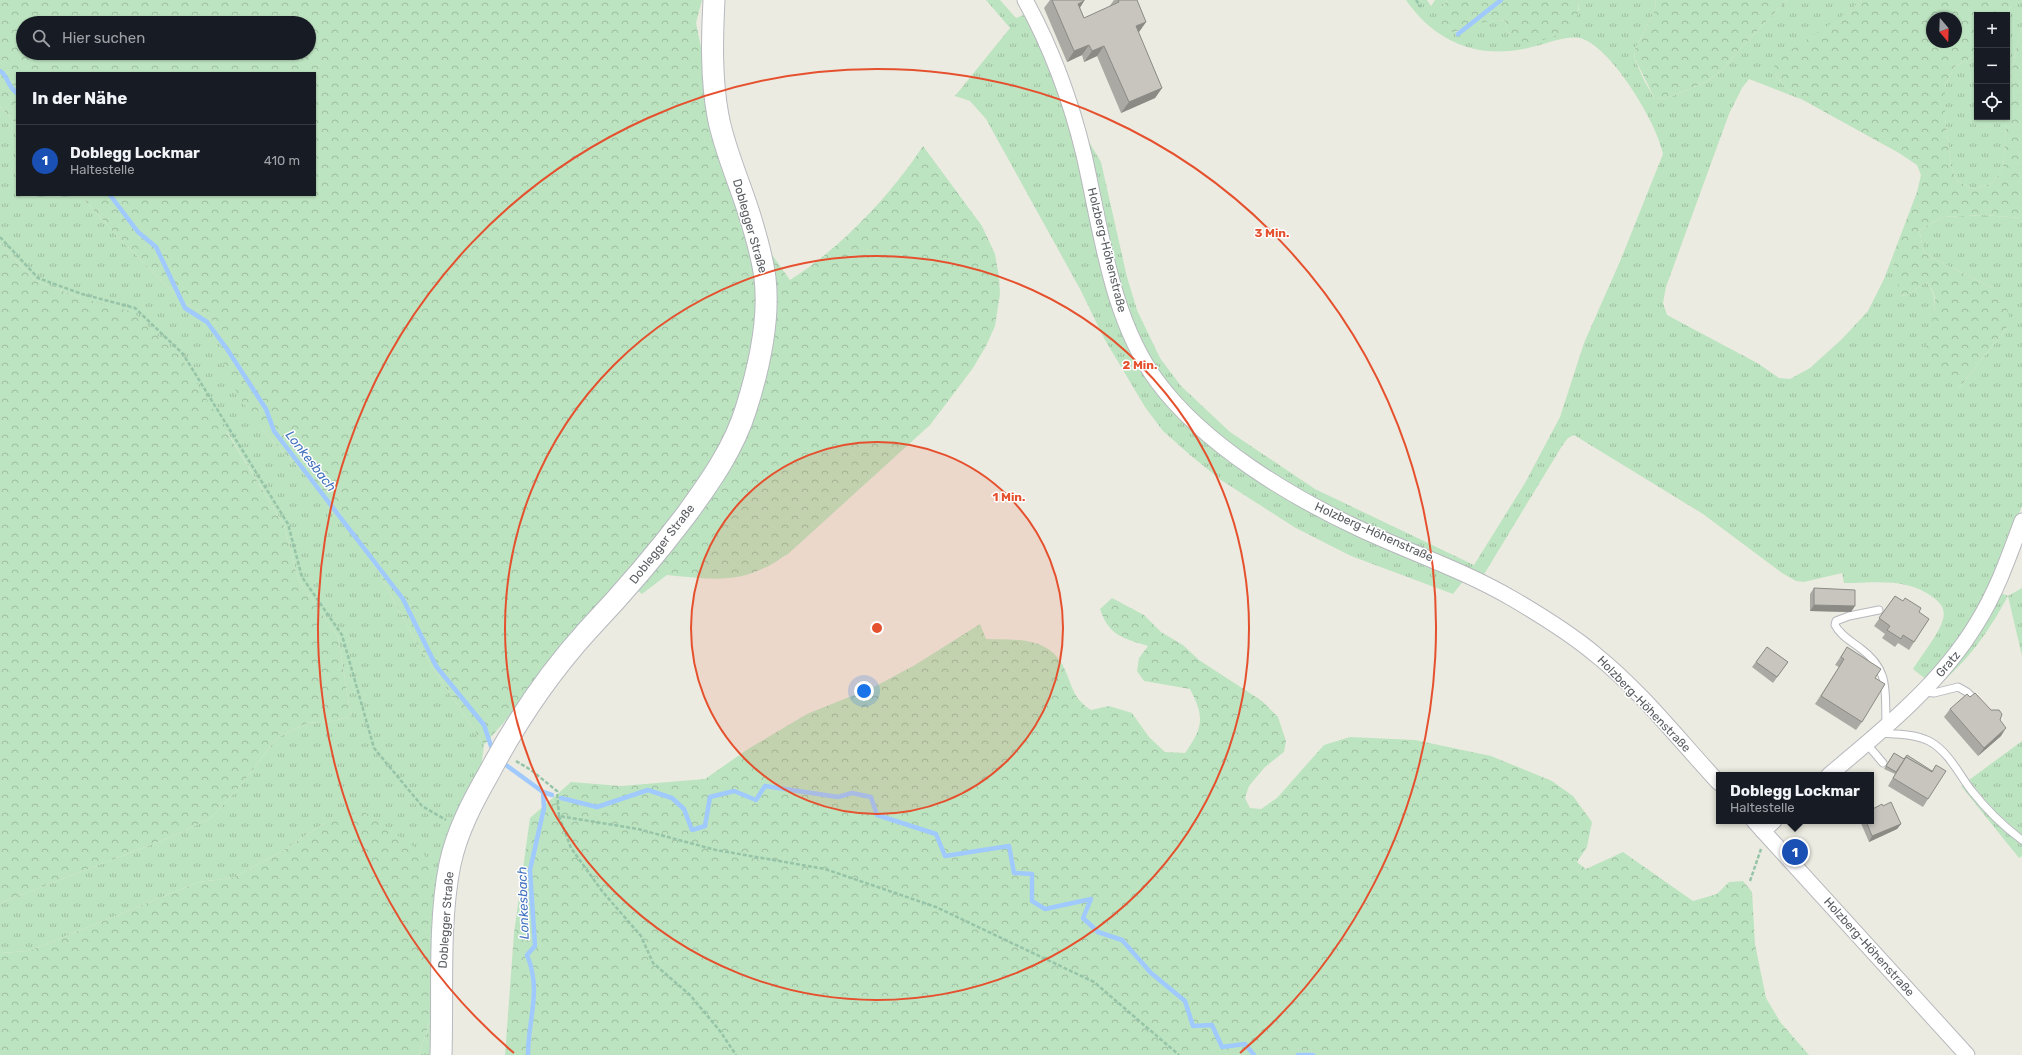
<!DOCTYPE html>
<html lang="de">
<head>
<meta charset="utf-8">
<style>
  :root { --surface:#171b24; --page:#242831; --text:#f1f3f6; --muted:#9ea1a6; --line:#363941; --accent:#e5512e }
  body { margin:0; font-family:Rubik,sans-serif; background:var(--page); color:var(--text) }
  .controls { position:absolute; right:12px; top:12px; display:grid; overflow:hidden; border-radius:0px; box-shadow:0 1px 3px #0004 }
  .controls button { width:36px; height:36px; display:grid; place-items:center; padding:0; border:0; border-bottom:1px solid var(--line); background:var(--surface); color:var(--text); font:20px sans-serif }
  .compass { position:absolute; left:1926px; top:12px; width:36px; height:36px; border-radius:50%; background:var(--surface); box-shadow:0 1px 3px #0004; rotate:161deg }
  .you { position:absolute; left:864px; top:691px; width:14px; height:14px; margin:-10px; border:3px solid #fff; border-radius:50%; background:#1a73e8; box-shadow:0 0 0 6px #1a73e833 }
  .badge { display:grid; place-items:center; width:26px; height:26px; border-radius:50%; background:var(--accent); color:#fff; font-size:13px; font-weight:700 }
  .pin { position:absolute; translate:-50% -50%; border:2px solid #fff; box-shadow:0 1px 4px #0006 }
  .popup { position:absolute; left:1716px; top:772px; width:158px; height:52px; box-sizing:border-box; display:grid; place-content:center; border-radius:0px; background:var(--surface); filter:drop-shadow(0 1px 3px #0005); font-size:13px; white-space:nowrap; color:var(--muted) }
  .popup b { font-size:15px; color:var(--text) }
  .popup::after { content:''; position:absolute; left:50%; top:100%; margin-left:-8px; border:8px solid transparent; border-top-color:var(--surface) }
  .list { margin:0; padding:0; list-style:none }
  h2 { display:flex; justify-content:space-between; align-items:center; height:52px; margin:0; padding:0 16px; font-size:17px }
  h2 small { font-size:13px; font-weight:400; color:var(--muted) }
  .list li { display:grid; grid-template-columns:26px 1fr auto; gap:12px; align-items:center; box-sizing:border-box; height:72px; padding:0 16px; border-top:1px solid var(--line) }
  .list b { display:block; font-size:15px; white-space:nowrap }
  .list p { margin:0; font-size:13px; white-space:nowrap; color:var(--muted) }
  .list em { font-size:13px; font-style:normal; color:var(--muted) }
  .icon { flex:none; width:22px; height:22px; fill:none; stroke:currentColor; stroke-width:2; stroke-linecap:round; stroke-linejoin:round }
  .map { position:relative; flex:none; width:2022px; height:1055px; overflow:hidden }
  .search { position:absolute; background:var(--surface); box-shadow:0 1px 3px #0004; left:16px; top:16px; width:300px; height:44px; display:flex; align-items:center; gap:10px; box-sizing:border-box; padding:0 14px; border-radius:22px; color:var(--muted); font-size:15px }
  .panel { position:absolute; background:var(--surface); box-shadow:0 1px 3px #0004; left:16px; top:72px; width:300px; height:124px; border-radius:0px }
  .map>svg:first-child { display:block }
</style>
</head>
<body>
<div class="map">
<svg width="2022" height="1055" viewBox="0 0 2022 1055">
  <defs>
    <pattern id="grass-tufts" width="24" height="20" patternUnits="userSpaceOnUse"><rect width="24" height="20" fill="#bde4c1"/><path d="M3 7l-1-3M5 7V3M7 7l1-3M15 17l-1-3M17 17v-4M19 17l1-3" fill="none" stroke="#9dbca0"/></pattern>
    <pattern id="forest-crowns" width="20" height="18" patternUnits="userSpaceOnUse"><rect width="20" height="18" fill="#bde4c1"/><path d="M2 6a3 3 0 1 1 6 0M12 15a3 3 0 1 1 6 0" fill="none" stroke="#9dbca0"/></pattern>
  </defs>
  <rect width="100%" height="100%" fill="#ecebe1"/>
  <!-- grass -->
  <g fill="url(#grass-tufts)">
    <polygon points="986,0 1000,0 1016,18 1026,14 1057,86 1077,154 1111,300 1204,438 1464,580 1453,594 1351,556 1294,527 1221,480 1190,455 1163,431 1145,407 1105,340 1080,289 986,119 970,101 955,96 1010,28"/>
    <path d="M1406,0H1427L1431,6L1435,0H1448L1441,8L1457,33C1472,25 1488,17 1505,21L1509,34L1579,10V0H1656L1655,10L1634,51L1635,60L1645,82L1655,99L1668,98L1708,81L1722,70L1738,51L1787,0H1862L1775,74L1782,84L1803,100L1749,79L1742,88L1729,114L1666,287L1663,303L1667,315L1759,364L1779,378L1790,379L1810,368L1842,339L1868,311L1884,279L1892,258L1902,296L1909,294L1926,282C1943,299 1931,327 1927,348L1958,389L2006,329L1993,288L1936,260L1924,252L1919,230L1943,217L1984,215L2022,218V506L1994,580L1973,620L1928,681L1913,669C1921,656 1938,635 1942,622C1946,612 1943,605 1934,598C1907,577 1876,583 1844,583L1842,573L1804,582L1796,581L1782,573L1703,514L1574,435L1568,438L1562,446L1483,576C1370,526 1241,478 1163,377C1148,359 1138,336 1130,315C1121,293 1117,269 1111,247C1103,209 1094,172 1085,135L1101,162L1127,277L1137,310L1160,358L1181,386L1230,432L1315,489L1474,565L1525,483L1560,417L1584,343L1621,259L1663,154C1658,125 1613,50 1583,39C1571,34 1548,43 1536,46C1483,61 1437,45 1406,0Z"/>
    <polygon points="2011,0 2022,0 2022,26 2013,63 2008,96 2003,169 1992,183 1974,189 1957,181 1951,166 1945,117 1945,86 1954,67 1977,55 1977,117 2007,117 2007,15 2011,6"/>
    <polygon points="0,106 17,125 17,195 80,195 118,237 183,302 197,309 214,322 260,427 338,510 380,575 418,645 484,745 481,768 436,890 324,823 281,852 232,878 199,882 29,951 0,953 0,903 171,837 211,818 236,791 277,738 307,723 334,721 351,716 338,637 298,579 284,525 228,433 81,298 36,281 0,243"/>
    <path d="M2022,588V656L2008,596C1986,636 1970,658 1936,688L1998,592L2008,596Z"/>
    <polygon points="2022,741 2022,835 1994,811 1969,780"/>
    <path d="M1963,785C1979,808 1999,828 2022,844V856L2019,858L1961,786Z"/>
    <polygon points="431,1017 431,1055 419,1055"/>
  </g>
  <!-- forest -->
  <g fill="url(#forest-crowns)" fill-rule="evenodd">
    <path d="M0,0H702L696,23L732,198L790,280C841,248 890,196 923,146L982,226L995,254L999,277L1000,294L995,326L986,346L973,368L930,425L788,554C780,558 773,565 764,568C733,584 700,578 667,575L642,594L634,588L512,713L484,745L418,645L380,575L338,510L260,427L239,397L224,367L219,336L214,322L197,309L183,302L118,237L80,195H315V73H17V125L0,106ZM23,23H309V53H23Z"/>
    <path d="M1448,0H1579C1579,7 1578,15 1575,21C1569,34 1539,43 1525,42C1520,42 1513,37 1509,34L1505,21C1479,14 1453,47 1436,23L1441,8Z"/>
    <polygon points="1656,0 1787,0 1738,51 1722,70 1708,81 1668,98 1655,99 1635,59 1634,51 1655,10"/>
    <path d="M1862,0H2011V6L2007,15H1977V55L1954,67L1945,86V117L1951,166L1957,181L1974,189L1992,183L2003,169L2008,96L2013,63L2022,26V218L1984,215L1943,217L1919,230L1924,252L1936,260L1993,288L2004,300L2009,315L2006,329L1958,389C1946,378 1928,365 1927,347C1925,326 1947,302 1926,282L1909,294L1901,296L1892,258L1917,192L1921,175L1917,165L1899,153L1803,100L1782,84L1775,74L1774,64L1783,55L1841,17ZM1932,18H1956V42H1932Z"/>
    <polygon points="0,243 36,281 81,298 133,312 180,356 284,525 298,579 338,637 351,716 334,721 307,723 277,738 236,791 211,818 171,837 0,903"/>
    <path d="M1112,598L1144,615L1161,632L1183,645L1199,660L1262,701L1278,717L1286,741L1284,752L1265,767L1249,786L1245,798L1250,808L1261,809L1277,798L1324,745L1350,737L1415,740L1491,756L1552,781L1573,796L1592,822L1587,847L1577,862L1586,869L1623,852L1693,901L1717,894L1729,882L1743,881L1752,892L1755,944L1766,998L1781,1023L1809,1055H505L514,933L530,818L571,782L621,786L705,779L748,749L807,714L874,687L915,665L980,624L986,639C1018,640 1051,636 1066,672C1073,689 1074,699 1091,710L1109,706L1132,713L1149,737L1165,752L1185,753C1203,727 1205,718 1190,689L1144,681L1137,671L1139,658L1148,646C1123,638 1109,636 1100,609Z"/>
    <polygon points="363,811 424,854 436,890 431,1017 419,1055 0,1055 0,953 29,951 199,882 232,878 281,852 324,823"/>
  </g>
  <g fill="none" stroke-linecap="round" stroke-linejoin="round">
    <!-- stream -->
    <g stroke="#a0cafd" stroke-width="4.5">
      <polyline points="1458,34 1501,0"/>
      <path d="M0,71C8,75 7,87 17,93"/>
      <polyline points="110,195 138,232 156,247 185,308 207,322 227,349 266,409 274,431 403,599 436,666 484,725 491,746"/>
      <path d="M506,765L543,792L544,808L530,870L535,946L527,955C542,991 528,1018 528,1055"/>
      <polyline points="543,792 552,795"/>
      <polyline points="561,798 597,807 648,790 672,798 684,809 692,830 705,826 710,797 734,791 756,800 765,786 838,797 852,793 871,797 877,815 936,834 945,856 1009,846 1014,873 1032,874 1032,901 1045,909 1091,899 1083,918 1098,932 1122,940 1151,973 1185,1001 1193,1026 1212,1025 1222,1047 1245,1044 1254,1055"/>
      <polyline points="1298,1055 1313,1055"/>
    </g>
    <!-- lane casing -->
    <g stroke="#b6b8bd" stroke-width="9">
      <g id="lane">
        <path d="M1879,610L1849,616L1836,621L1835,625C1840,635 1851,641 1860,648C1890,670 1885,690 1886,724"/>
        <polyline points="1923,692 1934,693 1958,687 1967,692 1978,703"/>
        <path d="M1881,733C1896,734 1915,734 1929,741C1948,751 1959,774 1971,790C1986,809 2003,826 2022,840"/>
        <polyline points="1866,743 1883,763"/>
      </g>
    </g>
    <!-- street casing -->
    <g stroke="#b6b8bd" stroke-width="17">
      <g id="street">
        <path d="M1025,0C1052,49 1071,101 1084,155C1101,229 1111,319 1157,381C1204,445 1291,497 1362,530C1412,553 1465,571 1513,599C1542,616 1570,633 1596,655C1642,692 1679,740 1719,783"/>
        <path d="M1829,775C1882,731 1941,683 1977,623C1997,591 2009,556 2022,521"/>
        <polyline points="1754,821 1967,1055"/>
        <polyline points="1763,831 1774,821"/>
      </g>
    </g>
    <!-- secondary casing -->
    <g stroke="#b6b9bf" stroke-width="23">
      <path id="secondary" d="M441,1055C443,995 438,922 450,864C457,831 473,801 489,773C517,720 548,674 588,630C623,593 655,556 686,515C710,482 734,448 746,409C759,368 770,321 765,278C762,255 755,232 748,210C738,179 724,148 718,116C711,78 712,39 714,0"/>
    </g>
    <!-- path -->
    <g stroke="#96c4a8" stroke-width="2.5" stroke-dasharray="4 2" stroke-linecap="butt">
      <polyline points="1416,0 1421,7"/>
      <polyline points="0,237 38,278 82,294 135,308 183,354 288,524 302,577 342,635 374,748 422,806 446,820"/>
      <polyline points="516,761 531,770 557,791 559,816 638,829 716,850 825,869 936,907 1094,982 1179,1055"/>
      <polyline points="559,816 571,848 602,891 641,936 653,963 690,995 720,1031 736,1055"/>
      <polyline points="1750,881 1761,849"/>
    </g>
    <!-- lane -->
    <use href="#lane" stroke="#fff" stroke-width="7"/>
    <!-- street -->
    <use href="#street" stroke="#fff" stroke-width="15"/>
    <!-- secondary -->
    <use href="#secondary" stroke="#fff" stroke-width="21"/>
  </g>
  <!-- wall -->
  <g fill="#aba9a3">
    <polygon points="1050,0 1084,0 1084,1 1080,8 1084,18 1109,7 1114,0 1137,0 1146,22 1138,33 1162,88 1155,98 1121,113 1097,56 1084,62 1082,55 1067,62 1044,8"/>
    <polygon points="1814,588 1851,612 1810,611 1810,594"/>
    <polygon points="1895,596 1929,619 1909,650 1898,643 1895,647 1882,638 1885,634 1874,626"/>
    <polygon points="1767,647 1788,662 1773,683 1752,667"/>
    <polygon points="1847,647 1875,678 1862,722 1856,730 1815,704 1839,667 1835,665"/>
    <polygon points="1970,697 2000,720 2001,736 1978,756 1944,717 1950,709"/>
    <polygon points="1894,753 1904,759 1932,771 1936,765 1928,799 1923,807 1888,786 1895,774 1884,769"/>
    <polygon points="1860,821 1871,821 1901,824 1897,829 1869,842"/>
  </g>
  <!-- shaded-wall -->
  <g fill="#8b8a85">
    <polygon points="1084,1 1077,12 1078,4"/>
    <polygon points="1146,22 1139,32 1128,37 1136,26"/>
    <polygon points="1089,45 1082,55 1067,62 1074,51"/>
    <polygon points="1104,46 1097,56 1084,62 1092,51"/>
    <polygon points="1162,88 1155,98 1121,113 1129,102"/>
    <polygon points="1814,605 1855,606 1851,612 1810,611"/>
    <polygon points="2006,728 2001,736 1978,756 1984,748"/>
    <polygon points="1901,824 1897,829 1869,842 1872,836"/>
  </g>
  <!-- building -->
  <g fill="#c7c5be" stroke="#8b8a85">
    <polygon points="1052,0 1084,0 1084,1 1078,4 1084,18 1119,2 1118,0 1137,0 1146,22 1136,26 1162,88 1129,102 1104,46 1092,51 1089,45 1074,51"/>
    <polygon points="1814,588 1855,590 1855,606 1814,605"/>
    <polygon points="1895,596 1903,601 1905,598 1921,608 1919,612 1929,619 1914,642 1903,635 1901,639 1887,630 1890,626 1879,618"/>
    <polygon points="1767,647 1788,662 1777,677 1756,662"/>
    <polygon points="1847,647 1881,669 1875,678 1885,684 1862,722 1821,696 1844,659 1841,657"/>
    <polygon points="1975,693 1991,710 1999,710 2002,714 2000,720 2006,728 1984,748 1950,709 1967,694 1970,697"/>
    <polygon points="1894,753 1904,759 1907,755 1932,771 1931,772 1906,757 1896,772 1886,766"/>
    <polygon points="1906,757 1932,772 1936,765 1946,771 1928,799 1893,778"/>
    <polygon points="1891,802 1901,824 1872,836 1866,821 1871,821 1871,810 1882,804 1883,806"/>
  </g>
  <!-- distance rings -->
  <circle cx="877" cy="628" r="186" fill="#e5512e" fill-opacity=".12"/>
  <g fill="none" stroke="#e5512e" stroke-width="2">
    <circle cx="877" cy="628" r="186"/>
    <circle cx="877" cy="628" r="372"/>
    <path d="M514 1053A559 559 0 1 1 1240 1053"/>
  </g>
  <g text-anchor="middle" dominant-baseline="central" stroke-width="3" stroke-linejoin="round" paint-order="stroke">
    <!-- street labels -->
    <g font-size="12" fill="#595c61" stroke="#fff">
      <text transform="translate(750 226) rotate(74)">Doblegger Straße</text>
      <text transform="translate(1107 250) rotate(76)">Holzberg-Höhenstraße</text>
      <text transform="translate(1374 532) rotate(24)">Holzberg-Höhenstraße</text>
      <text transform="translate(662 544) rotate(-52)">Doblegger Straße</text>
      <text transform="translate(1948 664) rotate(-49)">Gratz</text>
      <text transform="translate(1644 704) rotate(46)">Holzberg-Höhenstraße</text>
      <text transform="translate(446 920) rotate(-86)">Doblegger Straße</text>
      <text transform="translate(1869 947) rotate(48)">Holzberg-Höhenstraße</text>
    </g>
    <!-- water labels -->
    <g font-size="13" font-style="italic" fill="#4372bf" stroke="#fff">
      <text transform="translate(311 461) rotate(52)">Lonkesbach</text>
      <text transform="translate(523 903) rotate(-92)">Lonkesbach</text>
    </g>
  </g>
  <circle cx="877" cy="628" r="6" fill="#e5512e" stroke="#fff" stroke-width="2"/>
  <g font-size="12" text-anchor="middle" font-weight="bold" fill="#e5512e" stroke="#fff" stroke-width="3" stroke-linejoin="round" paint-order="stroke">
    <text x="1272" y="237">3 Min.</text>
    <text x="1140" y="369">2 Min.</text>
    <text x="1009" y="501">1 Min.</text>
  </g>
</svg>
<div class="controls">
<button>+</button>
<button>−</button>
<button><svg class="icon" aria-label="locate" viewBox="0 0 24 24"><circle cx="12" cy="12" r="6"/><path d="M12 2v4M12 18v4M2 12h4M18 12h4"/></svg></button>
</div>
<svg class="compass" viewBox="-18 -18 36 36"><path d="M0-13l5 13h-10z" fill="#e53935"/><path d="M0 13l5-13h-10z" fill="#9ea1a6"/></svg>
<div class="you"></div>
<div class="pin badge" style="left:1795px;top:852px;background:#1a4fb4">1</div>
<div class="popup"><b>Doblegg Lockmar</b>Haltestelle</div>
<div class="search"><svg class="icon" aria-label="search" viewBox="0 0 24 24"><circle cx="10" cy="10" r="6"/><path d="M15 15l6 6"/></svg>Hier suchen</div>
<section class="panel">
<h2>In der Nähe<small></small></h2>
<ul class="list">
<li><span class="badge" style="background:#1a4fb4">1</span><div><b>Doblegg Lockmar</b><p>Haltestelle</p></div><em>410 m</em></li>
</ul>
</section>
</div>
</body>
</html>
